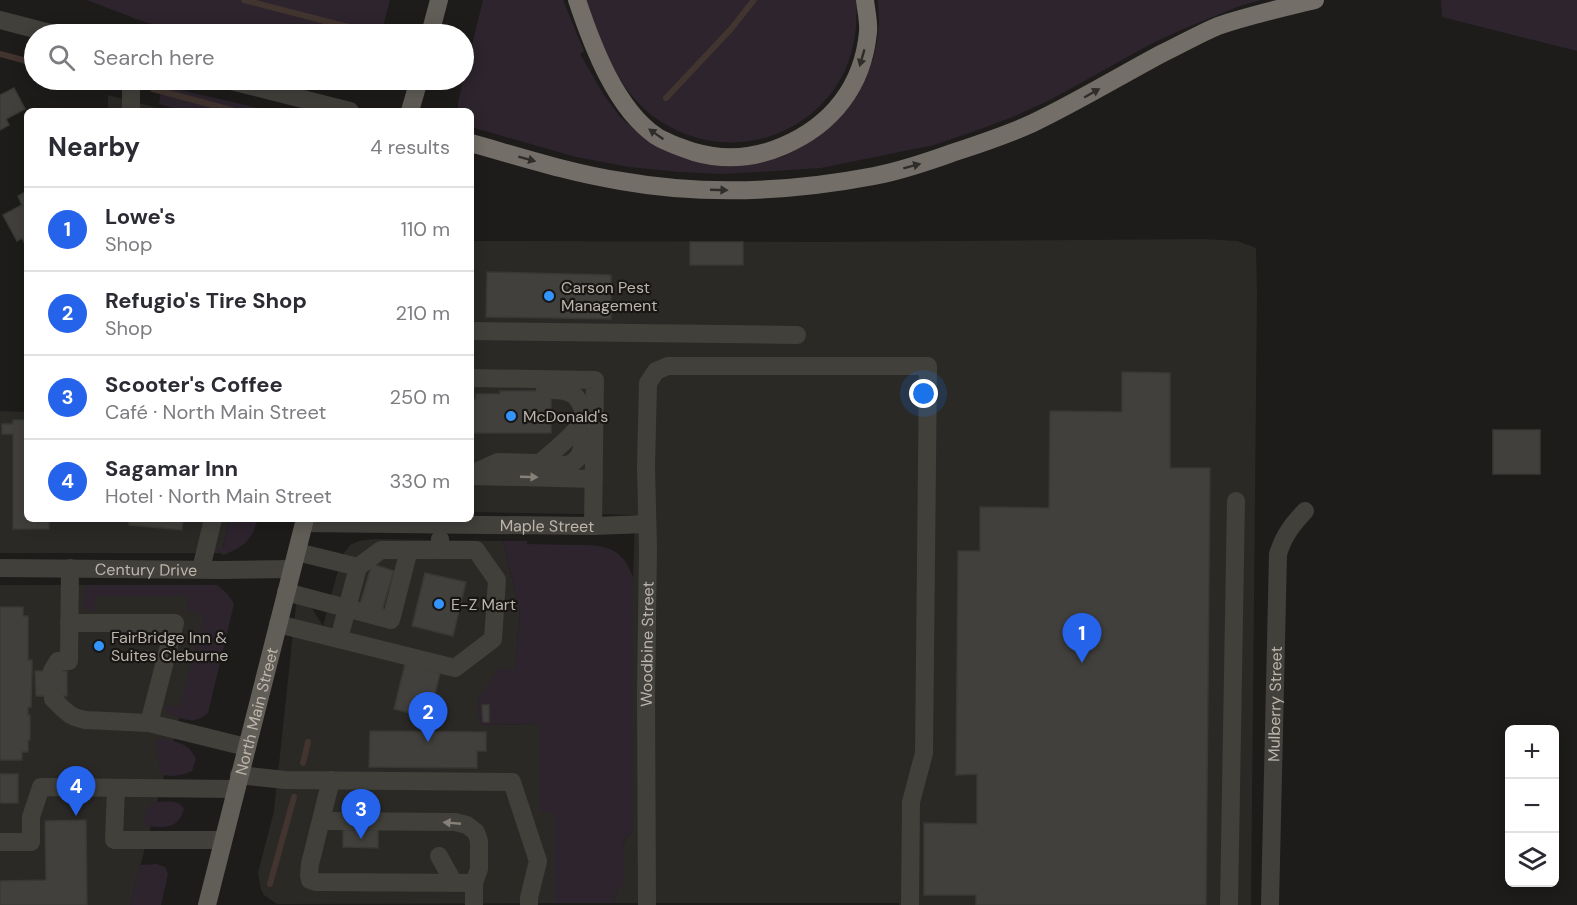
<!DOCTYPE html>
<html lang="en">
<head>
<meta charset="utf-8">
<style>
  :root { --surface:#fff; --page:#f7f7f7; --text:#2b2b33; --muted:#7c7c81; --line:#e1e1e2; --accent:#2563eb }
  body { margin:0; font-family:"DM Sans",sans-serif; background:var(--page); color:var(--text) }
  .controls { position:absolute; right:18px; bottom:18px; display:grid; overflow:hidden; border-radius:9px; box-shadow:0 3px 15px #0003 }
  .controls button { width:54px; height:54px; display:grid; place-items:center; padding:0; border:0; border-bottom:2px solid var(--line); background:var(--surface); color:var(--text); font:30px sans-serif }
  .you { position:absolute; left:924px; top:394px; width:21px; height:21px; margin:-15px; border:4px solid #fff; border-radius:50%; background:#1a73e8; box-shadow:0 0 0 9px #1a73e833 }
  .badge { display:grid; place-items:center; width:39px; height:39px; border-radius:50%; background:var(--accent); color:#fff; font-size:20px; font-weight:700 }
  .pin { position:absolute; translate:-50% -50px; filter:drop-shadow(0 2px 3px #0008) }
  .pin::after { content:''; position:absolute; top:32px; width:21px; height:18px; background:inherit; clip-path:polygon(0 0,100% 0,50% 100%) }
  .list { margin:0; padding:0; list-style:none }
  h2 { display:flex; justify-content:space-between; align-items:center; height:78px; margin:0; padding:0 24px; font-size:26px }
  h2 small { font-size:20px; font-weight:400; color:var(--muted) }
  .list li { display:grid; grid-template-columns:39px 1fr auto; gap:18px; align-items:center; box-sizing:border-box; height:84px; padding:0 24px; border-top:2px solid var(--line) }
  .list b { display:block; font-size:22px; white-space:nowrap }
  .list p { margin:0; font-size:20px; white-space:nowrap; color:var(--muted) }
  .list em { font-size:20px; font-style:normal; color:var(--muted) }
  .icon { flex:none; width:33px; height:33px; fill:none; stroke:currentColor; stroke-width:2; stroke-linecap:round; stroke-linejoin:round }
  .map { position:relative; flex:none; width:1577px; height:905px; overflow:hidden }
  .search { position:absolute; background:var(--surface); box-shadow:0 3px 15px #0003; left:24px; top:24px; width:450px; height:66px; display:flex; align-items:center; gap:15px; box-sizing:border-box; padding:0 21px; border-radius:33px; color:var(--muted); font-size:22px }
  .panel { position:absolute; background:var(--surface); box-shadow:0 3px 15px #0003; left:24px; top:108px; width:450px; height:414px; border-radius:9px }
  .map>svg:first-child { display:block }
</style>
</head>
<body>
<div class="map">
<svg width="1577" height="905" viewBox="0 0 1577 905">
  <rect width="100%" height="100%" fill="#1d1c1a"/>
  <!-- built -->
  <g fill="#2a2926">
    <polygon points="108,95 169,111 108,111"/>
    <polygon points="1204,239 1237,241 1256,248 1257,292 1251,905 899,905 899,903 614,903 617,890 623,885 623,847 625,839 633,830 633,584 635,515 471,512 471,241 821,242"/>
    <polygon points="0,411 27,412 27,519 230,519 221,553 0,553"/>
    <polygon points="374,539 503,541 520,613 515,669 479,725 540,724 540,812 554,812 554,903 277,904 264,895 261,890 258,873 274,811 298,586 323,626 342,556 350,545 359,541"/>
    <polygon points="0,585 214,585 130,905 0,905"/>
  </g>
  <!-- green -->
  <g fill="#2d242d">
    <polygon points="87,0 390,0 381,34 184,34 136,19"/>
    <polygon points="483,0 563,0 584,51 580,54 604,95 620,117 639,134 660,148 757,163 784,156 805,145 865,79 873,59 877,42 879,21 878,0 1261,0 1237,7 1181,30 1149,45 1050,100 1015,116 981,129 934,145 821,168 724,174 679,172 629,167 576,157 471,127 471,111 458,111 458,102"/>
    <path d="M584,0H856C858,27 854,56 840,80C802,144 719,162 657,119C617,92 602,42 584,0Z"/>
    <polygon points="1441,0 1577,0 1577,51 1442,17"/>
    <path d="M160,83L167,84V87L271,111H183L159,104C161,95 162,91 154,85Z"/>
    <path d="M230,519H258C251,541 245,546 223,555L218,551L217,549L223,547Z"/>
    <path d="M503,541H527V544C542,544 556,545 571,545C601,545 621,544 633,577V830L625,839L623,847V885L617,891L614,903H554V813L540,812V724L479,725L478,699L499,669H515L520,613Z"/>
    <path d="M88,585H217C225,591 230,596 234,604L208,713C192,726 183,719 166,712V705L180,707L204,616L188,611L187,596H96L95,608L93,611L90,612L83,606C82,598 84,592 88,585Z"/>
    <path d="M160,738C176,742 189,742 196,759L192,771C183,776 168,778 160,773L156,741Z"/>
    <path d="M156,802C166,802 178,799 184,809C178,829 166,828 147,826L144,823L146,811L151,804Z"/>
    <polygon points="157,864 165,867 168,874 161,905 130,905 140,865"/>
  </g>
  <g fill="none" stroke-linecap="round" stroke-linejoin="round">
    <!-- stream -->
    <g stroke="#42342f" stroke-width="6">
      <polyline points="244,0 360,30"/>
      <polyline points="0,54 34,63"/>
      <polyline points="153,89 235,111"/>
      <polyline points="666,98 731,29 754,0"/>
      <polyline points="303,763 308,742"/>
      <polyline points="270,884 294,797"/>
    </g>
  </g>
  <!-- building -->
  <g fill="#42403c" stroke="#393834" stroke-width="1.5">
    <polygon points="14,88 25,109 6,119 9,125 0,130 0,95"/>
    <polygon points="27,191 27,243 25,244 22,238 17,241 3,215 22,205 18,196"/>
    <rect x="690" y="242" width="53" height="23"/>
    <polygon points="487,272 611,275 611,319 486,317"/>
    <polygon points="1122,372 1170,373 1170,468 1210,468 1206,905 976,905 976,895 924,895 924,823 977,824 977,774 956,775 958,551 980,551 980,507 1049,508 1050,411 1122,412"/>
    <polygon points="500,391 551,391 551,433 471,433 471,399 476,399 476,394 500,394"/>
    <polygon points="13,420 27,420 27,519 49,519 49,529 13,529 13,434 2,434 2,424 13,424"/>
    <rect x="1493" y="430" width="47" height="44"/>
    <polygon points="129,519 183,519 182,530 129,525"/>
    <polygon points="372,564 394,571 382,611 360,604"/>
    <polygon points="425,573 466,582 453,636 412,626"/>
    <polygon points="0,607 23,607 23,616 28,616 28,660 32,660 32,671 31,707 28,707 28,715 30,715 30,740 28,740 28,752 22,752 22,760 0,760"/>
    <polygon points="405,664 440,673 429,718 394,709"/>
    <polygon points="35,671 67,671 67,696 36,696"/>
    <polygon points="482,705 489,705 489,722 483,722"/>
    <polygon points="370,731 486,732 486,751 477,751 477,768 369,767"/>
    <rect x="0" y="774" width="18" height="29"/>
    <polygon points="86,820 87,905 0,905 0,881 46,880 45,821"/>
    <polygon points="343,830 378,830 378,848 343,847"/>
  </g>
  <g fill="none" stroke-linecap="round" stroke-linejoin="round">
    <!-- minor -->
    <g stroke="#42403b" stroke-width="18">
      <polyline points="0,20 54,34"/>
      <polyline points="227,80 350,111"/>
      <polyline points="131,111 131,80"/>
      <polyline points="471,331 797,335"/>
      <polyline points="471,378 595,380 593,526"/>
      <path d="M540,463C548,463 557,465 565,465C583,463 585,440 583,426"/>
      <path d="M471,474L498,462L540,463C551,453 579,431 583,419C585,412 582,406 579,401C572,389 557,390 545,390"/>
      <polyline points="473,476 594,479"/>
      <path id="s1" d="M304,523L593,526L646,524"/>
      <polyline points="297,552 358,567 381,550 409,550"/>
      <path id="s2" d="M0,568L223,570L292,569"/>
      <polyline points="201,569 213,519"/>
      <polyline points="286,592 391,620 409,550 440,550 440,539"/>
      <polyline points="69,623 175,623 149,723"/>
      <polyline points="278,624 455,668 493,639 497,580 476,550 440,550"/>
      <polyline points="339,639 358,567"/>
      <polyline points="52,671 58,661 69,661 70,568"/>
      <path d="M53,696V699C66,711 68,717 86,720L149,723L246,747"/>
      <polyline points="239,775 285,780 512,782 538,861 529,898 529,905"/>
      <polyline points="331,780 310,864 309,875 310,880 316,882 474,883"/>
      <polyline points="116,788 114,840 223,840"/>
      <polyline points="321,821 455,822 467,825 476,832 479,841 479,869 474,883 474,905"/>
      <polyline points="0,842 31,842 31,817 41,787 236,789"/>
      <polyline points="439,856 454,883"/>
      <path id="s3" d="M647,905L646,693L648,548L646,467L648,383L656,371L668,366H928L924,753L911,802L910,905"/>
      <polyline points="1229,905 1236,501"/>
      <path id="s4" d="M1270,905L1278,554C1284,535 1292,525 1305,511"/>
    </g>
    <!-- major -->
    <g stroke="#615d57" stroke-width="18">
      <polyline points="430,34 439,0"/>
      <polyline points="410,111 419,80"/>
      <path id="s5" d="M207,905L305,519"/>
    </g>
    <!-- highway -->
    <g stroke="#736e67" stroke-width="18">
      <path d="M577,0C592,45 616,109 656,136C667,143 682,148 694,152C725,161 753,159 783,146C832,125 863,86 868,32C869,22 866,10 865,0"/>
      <path d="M471,143C521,157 570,173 621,181C705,196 790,192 874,176C900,171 927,162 952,153C979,144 1007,135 1033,123C1077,102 1118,77 1161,54C1180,45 1199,34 1218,26C1250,15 1282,8 1315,0"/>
    </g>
  </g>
  <!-- one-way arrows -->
  <defs><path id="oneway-solid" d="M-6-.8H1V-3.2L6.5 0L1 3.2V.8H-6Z" transform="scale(1.5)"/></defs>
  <g fill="#2f2d2a">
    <use href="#oneway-solid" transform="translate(862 58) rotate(106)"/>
    <use href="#oneway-solid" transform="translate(1092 93) rotate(-30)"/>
    <use href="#oneway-solid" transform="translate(656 134) rotate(-145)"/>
    <use href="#oneway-solid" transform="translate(527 159) rotate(15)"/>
    <use href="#oneway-solid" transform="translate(912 166) rotate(-15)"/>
    <use href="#oneway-solid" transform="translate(719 190) rotate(2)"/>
  </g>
  <g fill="#868079">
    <use href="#oneway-solid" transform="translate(529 477) rotate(2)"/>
    <use href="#oneway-solid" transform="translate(452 823) rotate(-175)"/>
  </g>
  <!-- markers -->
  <g fill="#3395fc" stroke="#181715" stroke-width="2">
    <circle cx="549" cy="296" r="6"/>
    <circle cx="511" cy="416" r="6"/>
    <circle cx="439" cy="604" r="6"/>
    <circle cx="99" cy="646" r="6"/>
  </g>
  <g text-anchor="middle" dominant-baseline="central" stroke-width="4.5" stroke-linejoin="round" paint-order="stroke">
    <!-- poi labels -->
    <g font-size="16" fill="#bdb5ac" stroke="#181715" text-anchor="start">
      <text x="561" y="287">Carson Pest<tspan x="561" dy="18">Management</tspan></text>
      <text x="523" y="416">McDonald's</text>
      <text x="451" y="604">E-Z Mart</text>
      <text x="111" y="637">FairBridge Inn &amp;<tspan x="111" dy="18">Suites Cleburne</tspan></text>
    </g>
    <!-- street labels -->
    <g font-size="16" fill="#bdb5ac" stroke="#181715">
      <text stroke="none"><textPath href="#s1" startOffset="243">Maple Street</textPath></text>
      <text stroke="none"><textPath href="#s2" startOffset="146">Century Drive</textPath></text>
      <text stroke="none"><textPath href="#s3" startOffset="261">Woodbine Street</textPath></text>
      <text stroke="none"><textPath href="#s4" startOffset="201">Mulberry Street</textPath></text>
      <text stroke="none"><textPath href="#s5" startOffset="200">North Main Street</textPath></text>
    </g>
  </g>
</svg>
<div class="controls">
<button>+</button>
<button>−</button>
<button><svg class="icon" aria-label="layers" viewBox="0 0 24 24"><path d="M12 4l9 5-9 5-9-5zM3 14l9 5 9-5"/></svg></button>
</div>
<div class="you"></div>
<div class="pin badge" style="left:1082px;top:663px">1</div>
<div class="pin badge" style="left:428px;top:742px">2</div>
<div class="pin badge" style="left:361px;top:839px">3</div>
<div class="pin badge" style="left:76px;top:816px">4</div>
<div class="search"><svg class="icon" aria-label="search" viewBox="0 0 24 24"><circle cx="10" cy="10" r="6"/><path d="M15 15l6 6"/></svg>Search here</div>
<section class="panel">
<h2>Nearby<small>4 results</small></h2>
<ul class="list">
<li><span class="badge">1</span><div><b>Lowe's</b><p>Shop</p></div><em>110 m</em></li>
<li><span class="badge">2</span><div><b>Refugio's Tire Shop</b><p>Shop</p></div><em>210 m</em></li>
<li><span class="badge">3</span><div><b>Scooter's Coffee</b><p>Café · North Main Street</p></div><em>250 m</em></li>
<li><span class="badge">4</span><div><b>Sagamar Inn</b><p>Hotel · North Main Street</p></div><em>330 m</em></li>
</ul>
</section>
</div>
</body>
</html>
